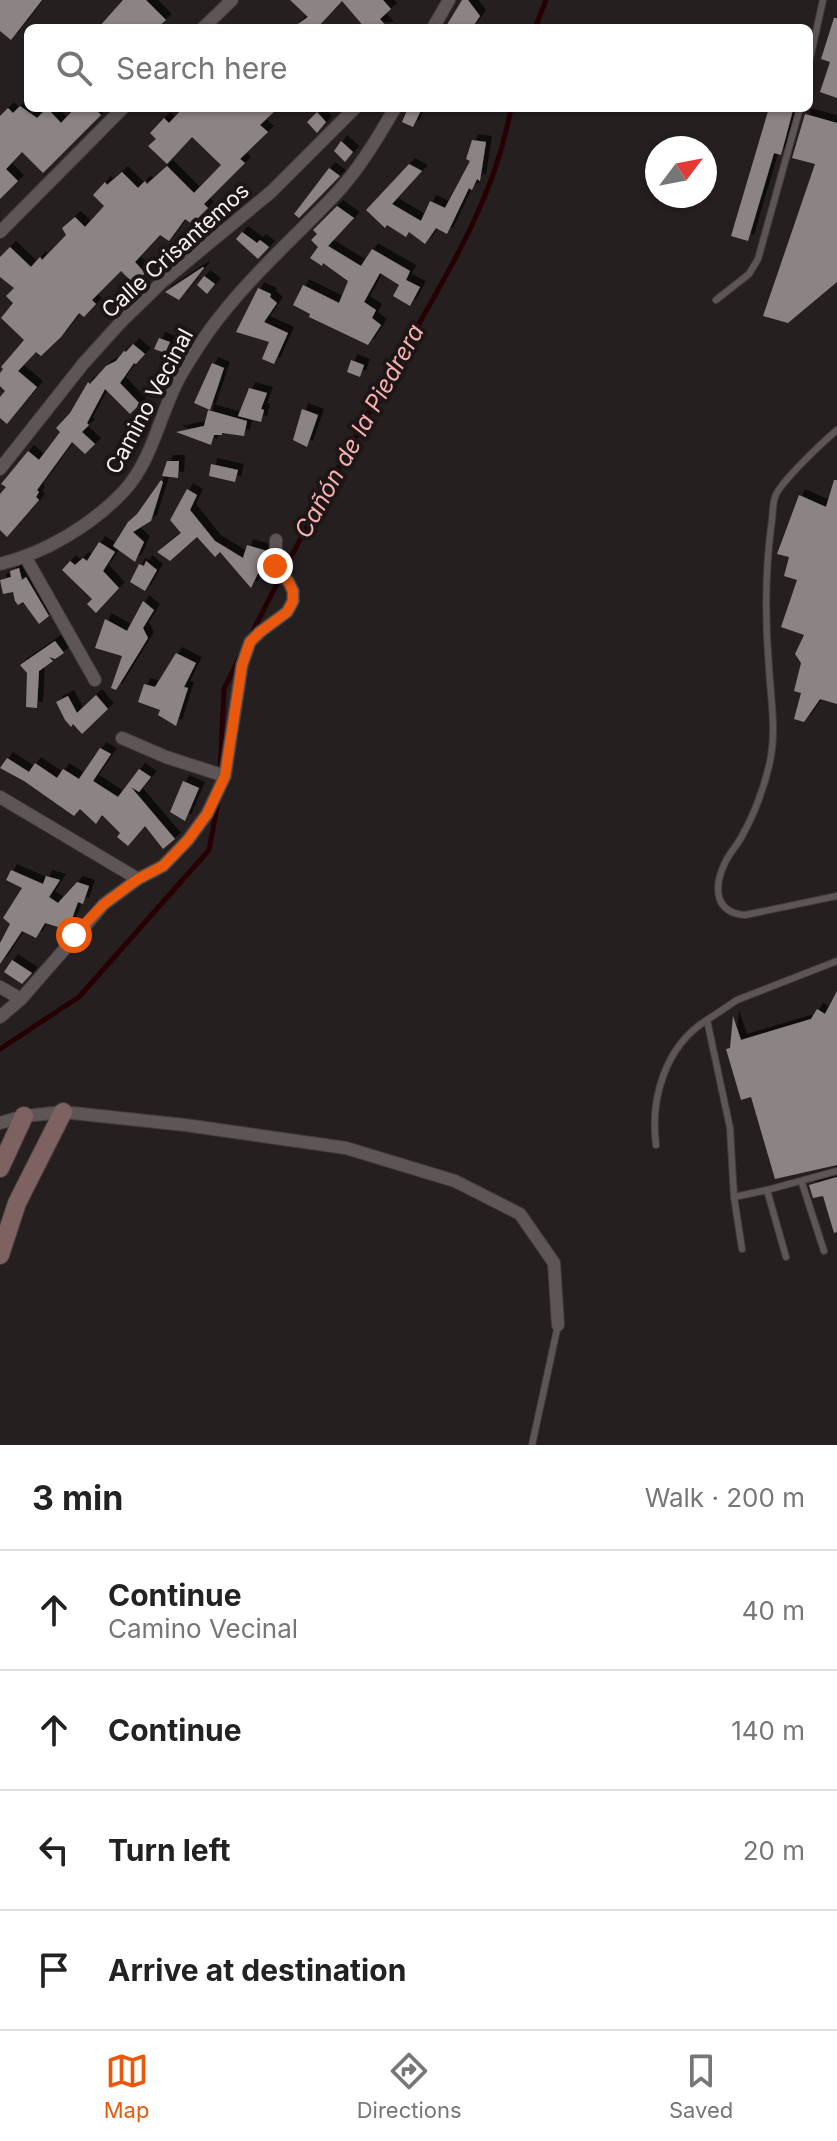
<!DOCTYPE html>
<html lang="en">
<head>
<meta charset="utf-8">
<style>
  :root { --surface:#fff; --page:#f2f2f2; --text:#222; --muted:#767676; --line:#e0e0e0; --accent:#ea580c }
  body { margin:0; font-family:Inter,sans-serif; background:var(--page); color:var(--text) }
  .compass { position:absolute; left:645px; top:136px; width:72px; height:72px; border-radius:50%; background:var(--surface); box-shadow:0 2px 6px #0004; rotate:58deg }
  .stop { position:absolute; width:24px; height:24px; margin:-18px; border:6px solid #ea580c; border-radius:50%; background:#fff }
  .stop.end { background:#ea580c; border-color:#fff; box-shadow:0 2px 8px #0008 }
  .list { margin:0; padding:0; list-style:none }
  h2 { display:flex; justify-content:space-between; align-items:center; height:104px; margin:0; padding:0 32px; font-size:34px }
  h2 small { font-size:26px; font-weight:400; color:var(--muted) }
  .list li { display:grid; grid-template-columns:52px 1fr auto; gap:24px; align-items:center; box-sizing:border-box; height:120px; padding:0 32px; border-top:2px solid var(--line) }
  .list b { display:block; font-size:30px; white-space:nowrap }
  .list p { margin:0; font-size:26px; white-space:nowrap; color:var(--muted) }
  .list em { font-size:26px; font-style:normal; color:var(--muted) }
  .icon { flex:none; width:44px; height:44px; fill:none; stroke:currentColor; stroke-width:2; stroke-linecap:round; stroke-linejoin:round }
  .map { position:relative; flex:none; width:837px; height:1445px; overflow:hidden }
  .search { position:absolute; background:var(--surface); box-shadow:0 2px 6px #0004; left:24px; right:24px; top:24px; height:88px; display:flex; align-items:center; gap:20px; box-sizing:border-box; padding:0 28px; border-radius:12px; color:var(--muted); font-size:30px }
  .sheet { height:584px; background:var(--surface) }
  nav { display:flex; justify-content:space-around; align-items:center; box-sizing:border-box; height:112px; border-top:2px solid var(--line); background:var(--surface); font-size:22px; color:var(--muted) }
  nav a { display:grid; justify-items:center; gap:4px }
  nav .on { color:var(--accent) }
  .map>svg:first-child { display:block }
</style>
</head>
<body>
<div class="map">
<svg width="837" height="1445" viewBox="0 0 837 1445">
  <defs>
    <filter id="shadow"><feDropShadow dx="6" dy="-6" stdDeviation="0" flood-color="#0009"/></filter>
  </defs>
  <rect width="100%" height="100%" fill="#261f1f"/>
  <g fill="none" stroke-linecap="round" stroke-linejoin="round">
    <!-- stream -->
    <g stroke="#260004" stroke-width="5">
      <polyline points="535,28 546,0"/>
      <path d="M251,635C296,544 345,456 394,367C441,284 494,203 511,108"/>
      <polyline points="220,773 224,689 239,658"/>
      <polyline points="0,1049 79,997 209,850 218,802"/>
    </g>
  </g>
  <!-- building -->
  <g fill="#8c8383" filter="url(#shadow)">
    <polygon points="0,0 42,0 11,40 0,31"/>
    <polygon points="123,0 146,0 166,20 157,28 98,28"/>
    <polygon points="290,0 383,0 391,9 380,19 388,28 365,28 342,1 317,28 292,28 308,17"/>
    <polygon points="462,0 468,0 480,16 472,28 445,28"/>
    <polygon points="834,18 837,18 837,98 820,92 830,62 821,59"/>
    <polygon points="20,106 37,118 47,108 61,123 75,108 94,108 101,115 43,173 22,152 6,169 18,181 0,199 0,116 8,108 13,113"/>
    <polygon points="183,108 278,108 260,125 268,132 240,159 245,163 204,204 208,208 192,224 185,219 169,241 160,235 135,262 145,273 134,284 121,271 92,300 96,304 84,317 79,313 61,337 41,356 36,352 18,371 37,387 7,424 0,418 0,397 5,391 0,386 0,373 3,369 1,367 24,340 1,318 13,303 6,296 14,288 0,277 0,257 10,247 31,267 40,257 42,260 66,235 62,228 75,217 85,227 104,206 93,195 105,182 107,185 122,172 138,188 145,181 147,184 167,166 194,193 221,165 192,137 167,164 148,146 156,139 150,133 164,118 169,123"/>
    <polygon points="408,108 422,108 413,127 402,122"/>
    <polygon points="769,108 793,110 781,155 774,153 748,241 731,236"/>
    <polygon points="317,112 326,122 317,133 307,122"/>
    <polygon points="805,114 837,123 837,282 788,323 763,316 815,164 792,158"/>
    <polygon points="472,140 486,142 480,181 477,179 472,190 469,188 447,234 436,228 425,244 409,232 406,237 387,225 385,228 366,210 409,164 422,171 392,204 421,221 430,201 445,208 470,161 466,159"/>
    <polygon points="341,141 353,152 345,162 334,151"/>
    <polygon points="329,168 340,176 299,218 294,214"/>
    <polygon points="337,206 354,218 328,246 361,266 372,249 410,271 406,280 420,287 410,306 393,296 399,285 380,273 364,302 376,310 372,318 381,325 368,345 309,317 310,314 293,305 303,285 339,303 348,281 323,263 322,266 310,258 318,247 311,240 317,234 313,230"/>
    <polygon points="242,232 257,243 260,240 269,247 258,259 236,239"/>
    <polygon points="203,267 204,268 179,300 165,292"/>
    <polygon points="204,276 215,284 207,294 197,285"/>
    <polygon points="258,288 271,294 270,297 277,303 264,322 288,333 274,364 262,359 269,342 236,332"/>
    <polygon points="159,338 170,342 165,353 154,349"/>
    <polygon points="133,344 145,354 136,364 134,363 120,383 140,404 130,414 105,389 87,423 89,425 82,432 95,444 85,454 72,442 37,490 39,492 36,497 39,500 7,537 0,530 0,494 6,487 1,484 28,451 39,460 60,432 56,428 70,413 88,382 90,384 106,366 116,361 124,351 126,352"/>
    <polygon points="351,360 364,365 360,377 347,372"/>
    <polygon points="212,363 224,368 210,410 194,403"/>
    <polygon points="249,388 267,393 261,409 264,410 261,422 238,416"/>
    <polygon points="302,409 318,415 307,447 293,440"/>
    <polygon points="208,410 247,421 244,436 222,433 222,435 214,435 211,445 176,432 204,426"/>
    <polygon points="167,461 179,461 178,478 162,476"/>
    <polygon points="211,464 238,470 235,482 209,476"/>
    <polygon points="161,480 163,482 151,521 133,532 144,542 135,562 113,546 128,522 137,514"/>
    <polygon points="834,480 837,480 837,704 820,699 804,722 794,719 801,693 794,691 801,663 795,654 804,635 781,627 797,580 784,576 789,557 777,554 799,495 826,507"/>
    <polygon points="187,489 197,495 190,510 215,541 243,558 247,545 267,551 267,569 261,567 251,588 220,552 215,557 197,537 170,561 157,552 181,533 170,520"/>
    <polygon points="99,542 115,552 103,571 119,588 96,613 87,604 92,599 62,570 70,561 75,565 83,558 87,561"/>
    <polygon points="146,561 157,570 145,591 130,582 139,564 144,566"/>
    <polygon points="19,568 22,580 26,577 49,616 39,624 23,602 18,605 15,601 13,592 3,594 0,580 11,577 10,571"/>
    <polygon points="143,601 154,610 143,628 148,638 116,690 111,688 122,656 95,648 105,619 127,631"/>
    <polygon points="55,641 64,653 55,659 49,657 53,661 39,671 37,708 26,707 27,673 20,665"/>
    <polygon points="176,653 196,663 184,687 188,688 176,726 158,715 160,710 138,702 144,684 155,687"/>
    <polygon points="96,695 108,709 82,734 73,724 71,727 65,720 56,702 68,696 77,713"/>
    <polygon points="100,748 111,754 93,781 118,797 139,769 151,777 139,792 131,787 175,839 163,849 145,826 128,846 117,837 120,833 102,815 96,824 80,809 74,816 24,781 0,768 7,758 29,772 35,763 57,778 63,769 79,779"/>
    <polygon points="183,781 199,788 185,821 170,812"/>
    <polygon points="11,870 43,884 46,876 60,880 49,897 58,903 77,882 89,886 83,904 78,902 68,930 45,923 36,938 22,931 0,964 0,943 10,924 3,918 22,888 6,880"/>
    <polygon points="12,960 32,973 22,984 4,972"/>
    <polygon points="837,991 837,1165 775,1179 751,1097 741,1100 726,1049 730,1048 733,1016 741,1040 811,1019 817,1009 825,1014"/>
    <polygon points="837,1177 837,1232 834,1233 823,1196 813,1198 809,1185"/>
  </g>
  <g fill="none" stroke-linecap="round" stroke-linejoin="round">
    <!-- lane casing -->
    <g stroke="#423c3c" stroke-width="8">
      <g id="lane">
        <polyline points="809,63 823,0"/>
        <polyline points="716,300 749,274 758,259 800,108"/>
        <path d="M837,430C824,441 780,482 775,497C772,506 773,518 771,527C765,574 765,621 769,668C771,701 777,733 769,766C764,787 754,815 743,834C738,845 728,854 724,865C713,889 716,913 745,915L837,896"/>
        <path d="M656,1145C650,1099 665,1046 707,1020"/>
        <polyline points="802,1183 824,1251"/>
        <polyline points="767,1190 837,1171"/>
        <polyline points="734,1197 767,1190 786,1257"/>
        <polyline points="742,1249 734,1197 730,1128 707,1020 737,1000 837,961"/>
        <polyline points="532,1445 558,1325"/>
      </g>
    </g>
    <!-- street casing -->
    <g stroke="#423c3c" stroke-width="14">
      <g id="street">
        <polyline points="203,28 232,0"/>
        <polyline points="433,28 449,0"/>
        <polyline points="0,232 123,108"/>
        <polyline points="0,469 83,364 120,323 162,282 271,192 355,108"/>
        <polyline points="26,558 95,680"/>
        <path d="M0,564C45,553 92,525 124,491C152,460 159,418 177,382C186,365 198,347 209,331C245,281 290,242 333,197C358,171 377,139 395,108"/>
        <polyline points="122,738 166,757 225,776"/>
        <polyline points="0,797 138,879"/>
        <polyline points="0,987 21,999"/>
        <polyline points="0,1017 21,999 104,904 138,879 163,866 188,840 207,814 225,776 242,665 250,642 260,632 287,612 293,601 293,591 288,581 275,566 276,540"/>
        <polyline points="0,1123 24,1116 63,1112 185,1125 346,1148 455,1181 520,1214 554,1263 558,1325"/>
      </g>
    </g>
    <!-- secondary casing -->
    <g stroke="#423c3c" stroke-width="20">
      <g id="secondary">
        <polyline points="0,1168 24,1116"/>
        <polyline points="0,1255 17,1203 63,1112"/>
      </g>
    </g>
    <!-- lane -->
    <use href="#lane" stroke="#5e5656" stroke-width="6"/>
    <!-- street -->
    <use href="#street" stroke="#5e5656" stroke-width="12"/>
    <!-- secondary -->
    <use href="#secondary" stroke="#7e6262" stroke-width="18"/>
  </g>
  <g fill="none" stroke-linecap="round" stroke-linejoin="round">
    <!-- route -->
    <polyline stroke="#ea580c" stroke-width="10" points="74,935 104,904 138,879 163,866 188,840 207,814 225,776 242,665 250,642 260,632 287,612 293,601 293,591 288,581 275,566"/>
  </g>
  <g text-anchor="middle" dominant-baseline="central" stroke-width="8" stroke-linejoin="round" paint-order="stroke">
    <!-- street labels -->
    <g font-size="22" fill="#f6f1f1" stroke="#1d1616">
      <text transform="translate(175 250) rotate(-42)">Calle Crisantemos</text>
      <text transform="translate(149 401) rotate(-62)">Camino Vecinal</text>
    </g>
    <!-- water labels -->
    <g font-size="24" font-style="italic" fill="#f9afb0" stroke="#1d1616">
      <text transform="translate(359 431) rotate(-61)">Cañón de la Piedrera</text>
    </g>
  </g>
</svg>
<svg class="compass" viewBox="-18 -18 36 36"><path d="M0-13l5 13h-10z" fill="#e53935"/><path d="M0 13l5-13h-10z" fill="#767676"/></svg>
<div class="stop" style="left:74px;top:935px"></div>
<div class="stop end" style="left:275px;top:566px"></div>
<div class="search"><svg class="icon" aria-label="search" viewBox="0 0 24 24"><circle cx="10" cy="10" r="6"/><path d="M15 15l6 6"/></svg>Search here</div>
</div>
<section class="sheet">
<h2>3 min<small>Walk · 200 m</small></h2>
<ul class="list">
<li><svg class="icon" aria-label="ahead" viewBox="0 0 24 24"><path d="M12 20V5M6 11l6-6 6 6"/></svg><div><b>Continue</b><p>Camino Vecinal</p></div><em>40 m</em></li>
<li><svg class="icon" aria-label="ahead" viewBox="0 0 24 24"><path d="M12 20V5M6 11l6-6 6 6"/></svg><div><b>Continue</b></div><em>140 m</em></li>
<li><svg class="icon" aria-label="left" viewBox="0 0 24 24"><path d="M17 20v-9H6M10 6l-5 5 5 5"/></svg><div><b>Turn left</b></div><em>20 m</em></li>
<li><svg class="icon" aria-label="arrive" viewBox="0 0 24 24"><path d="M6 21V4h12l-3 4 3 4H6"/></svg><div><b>Arrive at destination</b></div></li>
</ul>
</section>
<nav>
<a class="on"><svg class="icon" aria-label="map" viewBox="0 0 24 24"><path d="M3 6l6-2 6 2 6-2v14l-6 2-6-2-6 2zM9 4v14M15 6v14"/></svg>Map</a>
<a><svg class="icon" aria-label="directions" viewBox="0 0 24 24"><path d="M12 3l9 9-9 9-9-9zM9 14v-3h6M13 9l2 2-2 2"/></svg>Directions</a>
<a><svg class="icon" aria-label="saved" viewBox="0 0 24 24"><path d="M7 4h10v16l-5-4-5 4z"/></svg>Saved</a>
</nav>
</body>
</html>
